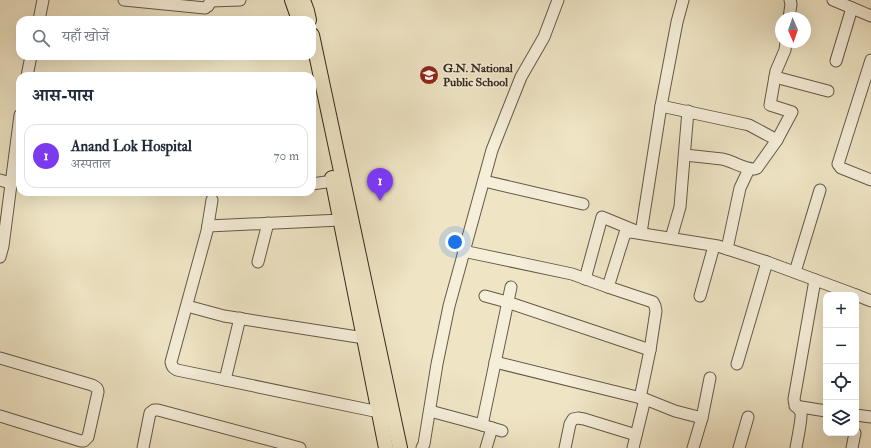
<!DOCTYPE html>
<html lang="hi">
<head>
<meta charset="utf-8">
<style>
  :root { --surface:#fff; --page:#f6f6f7; --text:#1f2937; --muted:#747a83; --line:#e0e1e3; --accent:#7c3aed }
  body { margin:0; font-family:"IM FELL Double Pica","Noto Serif Devanagari",serif; background:var(--page); color:var(--text) }
  .controls { position:absolute; right:12px; bottom:12px; display:grid; overflow:hidden; border-radius:8px; box-shadow:0 4px 16px #0002 }
  .controls button { width:36px; height:36px; display:grid; place-items:center; padding:0; border:0; border-bottom:1px solid var(--line); background:var(--surface); color:var(--text); font:20px sans-serif }
  .compass { position:absolute; left:775px; top:12px; width:36px; height:36px; border-radius:50%; background:var(--surface); box-shadow:0 4px 16px #0002; rotate:178deg }
  .you { position:absolute; left:455px; top:242px; width:14px; height:14px; margin:-10px; border:3px solid #fff; border-radius:50%; background:#1a73e8; box-shadow:0 0 0 6px #1a73e833 }
  .badge { display:grid; place-items:center; width:26px; height:26px; border-radius:50%; background:var(--accent); color:#fff; font-size:13px; font-weight:700 }
  .pin { position:absolute; translate:-50% -33px; filter:drop-shadow(0 1px 2px #0008) }
  .pin::after { content:''; position:absolute; top:21px; width:14px; height:12px; background:inherit; clip-path:polygon(0 0,100% 0,50% 100%) }
  .list { margin:0; padding:0; list-style:none }
  h2 { display:flex; justify-content:space-between; align-items:center; height:52px; margin:0; padding:0 16px; font-size:17px }
  h2 small { font-size:13px; font-weight:400; color:var(--muted) }
  .list li { display:grid; grid-template-columns:26px 1fr auto; gap:12px; align-items:center; box-sizing:border-box; height:64px; margin:0 8px 8px; padding:0 8px; border:1px solid var(--line); border-radius:12px }
  .list b { display:block; font-size:15px; white-space:nowrap }
  .list p { margin:0; font-size:13px; white-space:nowrap; color:var(--muted) }
  .list em { font-size:13px; font-style:normal; color:var(--muted) }
  .icon { flex:none; width:22px; height:22px; fill:none; stroke:currentColor; stroke-width:2; stroke-linecap:round; stroke-linejoin:round }
  .map { position:relative; flex:none; width:871px; height:448px; overflow:hidden }
  .search { position:absolute; background:var(--surface); box-shadow:0 4px 16px #0002; left:16px; top:16px; width:300px; height:44px; display:flex; align-items:center; gap:10px; box-sizing:border-box; padding:0 14px; border-radius:12px; color:var(--muted); font-size:15px }
  .panel { position:absolute; background:var(--surface); box-shadow:0 4px 16px #0002; left:16px; top:72px; width:300px; height:124px; border-radius:12px }
  .map>svg:first-child { display:block }
</style>
</head>
<body>
<div class="map">
<svg width="871" height="448" viewBox="0 0 871 448">
  <rect width="100%" height="100%" fill="#efe5c5"/>
  <filter id="stains"><feTurbulence type="fractalNoise" baseFrequency=".005" numOctaves="4"/><feColorMatrix values="0 0 0 0 .2 0 0 0 0 .09 0 0 0 0 .02 0 0 0 .5 -.17"/></filter>
  <radialGradient id="worn" r=".72"><stop offset=".6" stop-color="#630" stop-opacity="0"/><stop offset="1" stop-color="#630" stop-opacity=".3"/></radialGradient>
  <g fill="none" stroke-linecap="round" stroke-linejoin="round">
    <!-- minor casing -->
    <g stroke="#645948" stroke-width="13">
      <g id="minor">
        <polyline points="124,0 205,8 208,6 211,0"/>
        <polyline points="833,0 871,16"/>
        <polyline points="211,1 240,0"/>
        <polyline points="789,18 791,4 790,0"/>
        <polyline points="39,20 43,0"/>
        <polyline points="871,60 838,164 841,168 871,180"/>
        <polyline points="836,61 852,8"/>
        <polyline points="27,76 31,56"/>
        <polyline points="775,77 828,91"/>
        <polyline points="661,106 740,123 749,125 777,140"/>
        <path d="M685,155L722,159C733,161 743,169 754,169L757,168L777,140L792,112L770,105L776,71L785,50L786,42"/>
        <polyline points="0,180 10,183"/>
        <polyline points="484,181 583,204"/>
        <polyline points="312,184 333,181"/>
        <path d="M212,200L207,231L171,362C172,367 173,368 177,370L379,412"/>
        <polyline points="208,226 341,220"/>
        <polyline points="671,238 680,207 684,158 688,111"/>
        <polyline points="727,249 740,188 749,169"/>
        <polyline points="463,251 572,274 608,287 653,302 655,306 656,311 650,350 640,398"/>
        <polyline points="0,257 3,246 20,115"/>
        <polyline points="258,262 268,223"/>
        <polyline points="795,272 820,190"/>
        <polyline points="585,279 602,217 641,233 661,106 677,22 683,0"/>
        <polyline points="608,287 625,233 631,232 718,246 767,262 856,295"/>
        <polyline points="856,295 871,301"/>
        <polyline points="485,296 507,302 650,350"/>
        <polyline points="700,296 714,246"/>
        <polyline points="187,306 224,316 364,338"/>
        <path d="M0,358L92,385C96,387 98,388 98,392L88,437L84,441H81L0,416"/>
        <polyline points="495,362 645,399 675,411 702,418 710,378"/>
        <polyline points="737,364 767,262"/>
        <polyline points="225,380 240,318"/>
        <polyline points="795,406 826,411"/>
        <polyline points="430,411 482,425 511,287"/>
        <polyline points="856,415 871,417"/>
        <polyline points="482,425 502,431"/>
        <polyline points="143,448 150,413 154,410 158,410 300,448"/>
        <polyline points="422,448 424,444 437,364 449,306 492,150 521,77 544,37 558,0"/>
        <polyline points="486,448 492,428"/>
        <polyline points="565,448 570,424 573,419 578,418 584,419 636,435"/>
        <polyline points="633,448 645,399"/>
        <polyline points="693,448 702,418"/>
        <polyline points="739,448 748,417"/>
        <path d="M796,448C797,441 802,419 801,413C799,407 794,407 794,399L815,280"/>
        <polyline points="852,448 855,433"/>
      </g>
    </g>
    <!-- major casing -->
    <g stroke="#362a1e" stroke-width="16">
      <g id="major">
        <polyline points="292,0 299,20"/>
        <polyline points="303,0 307,11 309,20"/>
        <polyline points="312,35 400,448"/>
        <polyline points="332,178 386,448"/>
      </g>
    </g>
    <!-- minor -->
    <use href="#minor" stroke="#f5eed9" stroke-width="11"/>
    <!-- major -->
    <use href="#major" stroke="#efe5c5" stroke-width="14"/>
  </g>
  <!-- icons -->
  <defs>
    <g id="school-disc" transform="scale(1)"><circle r="9.5" fill="#8f2418" stroke="#f5eed9"/><path d="M0-5L7-2L0 1L-7-2ZM-4 1L0 2.5L4 1V4Q0 6-4 4Z" fill="#fff"/></g>
  </defs>
  <g fill-rule="evenodd">
    <use href="#school-disc" x="429" y="75"/>
  </g>
  <g text-anchor="middle" dominant-baseline="central" stroke-width="3" stroke-linejoin="round" paint-order="stroke">
    <!-- poi labels -->
    <g font-size="12" font-weight="bold" fill="#362a1e" stroke="#f5eed9" text-anchor="start">
      <text x="443" y="68">G.N. National<tspan x="443" dy="14">Public School</tspan></text>
    </g>
  </g>
  <rect width="100%" height="100%" filter="url(#stains)"/>
  <rect width="100%" height="100%" fill="url(#worn)"/>
</svg>
<div class="controls">
<button>+</button>
<button>−</button>
<button><svg class="icon" aria-label="locate" viewBox="0 0 24 24"><circle cx="12" cy="12" r="6"/><path d="M12 2v4M12 18v4M2 12h4M18 12h4"/></svg></button>
<button><svg class="icon" aria-label="layers" viewBox="0 0 24 24"><path d="M12 4l9 5-9 5-9-5zM3 14l9 5 9-5"/></svg></button>
</div>
<svg class="compass" viewBox="-18 -18 36 36"><path d="M0-13l5 13h-10z" fill="#e53935"/><path d="M0 13l5-13h-10z" fill="#747a83"/></svg>
<div class="you"></div>
<div class="pin badge" style="left:380px;top:201px">1</div>
<div class="search"><svg class="icon" aria-label="search" viewBox="0 0 24 24"><circle cx="10" cy="10" r="6"/><path d="M15 15l6 6"/></svg>यहाँ खोजें</div>
<section class="panel">
<h2>आस-पास<small></small></h2>
<ul class="list">
<li><span class="badge">1</span><div><b>Anand Lok Hospital</b><p>अस्पताल</p></div><em>70 m</em></li>
</ul>
</section>
</div>
</body>
</html>
